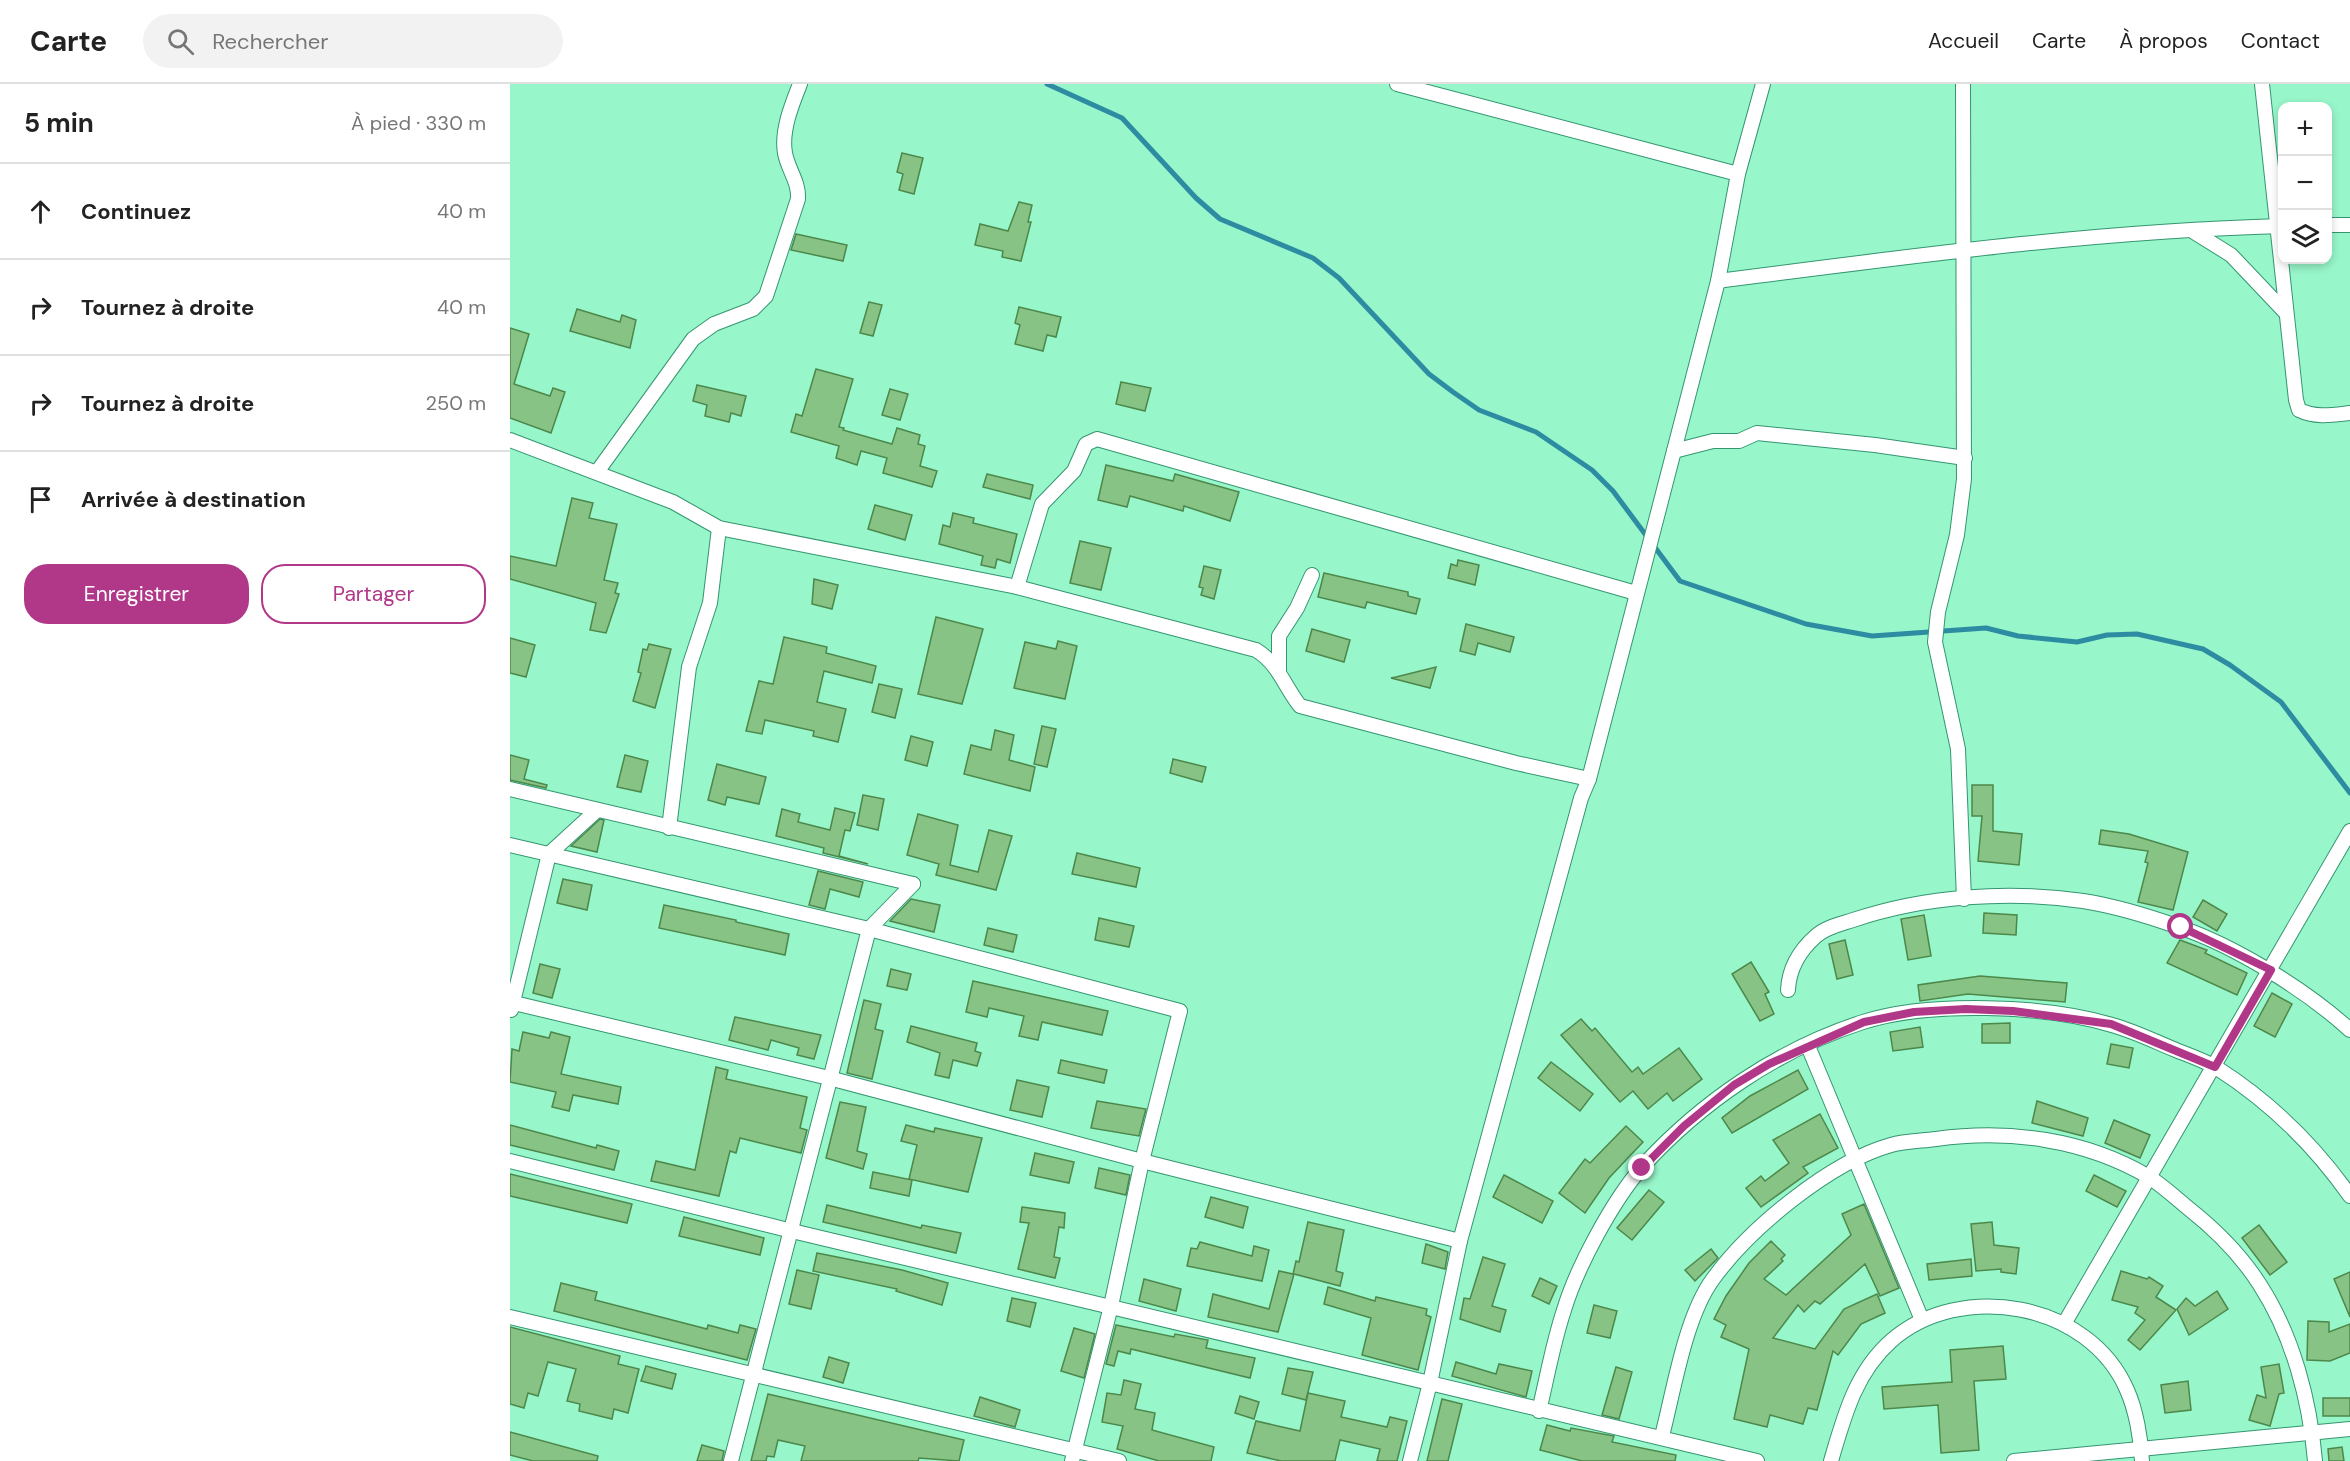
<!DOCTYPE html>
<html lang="fr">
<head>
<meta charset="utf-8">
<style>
  :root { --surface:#fff; --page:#f2f2f2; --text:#222; --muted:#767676; --line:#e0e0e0; --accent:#b13789 }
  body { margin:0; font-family:"DM Sans",sans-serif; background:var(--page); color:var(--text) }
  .controls { position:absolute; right:18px; top:18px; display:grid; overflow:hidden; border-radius:12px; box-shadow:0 3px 9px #0003 }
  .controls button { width:54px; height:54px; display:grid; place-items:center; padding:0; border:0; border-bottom:2px solid var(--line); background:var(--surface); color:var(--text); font:30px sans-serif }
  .stop { position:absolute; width:18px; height:18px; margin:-14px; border:4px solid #b13789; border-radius:50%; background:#fff }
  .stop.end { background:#b13789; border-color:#fff; box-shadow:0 2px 6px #0008 }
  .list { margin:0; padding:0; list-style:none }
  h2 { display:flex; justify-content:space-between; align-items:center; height:78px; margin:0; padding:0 24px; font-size:26px }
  h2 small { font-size:20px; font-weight:400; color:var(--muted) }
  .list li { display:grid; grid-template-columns:39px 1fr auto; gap:18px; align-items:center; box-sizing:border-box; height:96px; padding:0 24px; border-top:2px solid var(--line) }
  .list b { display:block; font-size:22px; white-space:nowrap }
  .list em { font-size:20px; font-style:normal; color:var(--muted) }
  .actions { display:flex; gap:12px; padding:18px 24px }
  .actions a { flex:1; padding:14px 0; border:2px solid var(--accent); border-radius:24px; text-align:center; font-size:21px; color:var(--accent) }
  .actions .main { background:var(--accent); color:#fff }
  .icon { flex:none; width:33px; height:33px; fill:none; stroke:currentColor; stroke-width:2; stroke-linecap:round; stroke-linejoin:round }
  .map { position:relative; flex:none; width:1840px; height:1377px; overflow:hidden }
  header { display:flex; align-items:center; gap:36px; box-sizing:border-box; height:84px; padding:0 30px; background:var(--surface); border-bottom:2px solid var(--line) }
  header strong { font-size:28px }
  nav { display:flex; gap:33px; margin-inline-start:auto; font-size:21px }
  .search { width:420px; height:54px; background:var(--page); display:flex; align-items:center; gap:15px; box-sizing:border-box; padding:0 21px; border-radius:33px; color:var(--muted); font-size:22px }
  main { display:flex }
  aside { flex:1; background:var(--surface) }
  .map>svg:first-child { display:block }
</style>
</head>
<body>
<header>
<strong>Carte</strong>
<div class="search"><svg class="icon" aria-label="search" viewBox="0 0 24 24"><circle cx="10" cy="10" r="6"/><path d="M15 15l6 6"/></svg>Rechercher</div>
<nav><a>Accueil</a><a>Carte</a><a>À propos</a><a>Contact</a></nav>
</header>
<main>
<aside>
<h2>5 min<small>À pied · 330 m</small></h2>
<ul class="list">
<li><svg class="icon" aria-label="ahead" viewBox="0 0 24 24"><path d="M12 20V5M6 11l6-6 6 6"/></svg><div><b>Continuez</b></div><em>40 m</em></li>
<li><svg class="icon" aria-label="right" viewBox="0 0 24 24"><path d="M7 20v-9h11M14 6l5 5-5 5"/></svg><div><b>Tournez à droite</b></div><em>40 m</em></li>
<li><svg class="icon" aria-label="right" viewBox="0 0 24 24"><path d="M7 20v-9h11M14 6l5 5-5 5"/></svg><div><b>Tournez à droite</b></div><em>250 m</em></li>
<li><svg class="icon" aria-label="arrive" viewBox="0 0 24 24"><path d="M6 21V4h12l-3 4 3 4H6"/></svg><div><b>Arrivée à destination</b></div></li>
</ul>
<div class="actions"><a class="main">Enregistrer</a><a>Partager</a></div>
</aside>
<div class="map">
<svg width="1840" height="1377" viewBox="0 0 1840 1377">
  <rect width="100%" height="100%" fill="#97f6ca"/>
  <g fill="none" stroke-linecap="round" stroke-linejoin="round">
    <!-- stream -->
    <polyline stroke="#2d8ca2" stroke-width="5" points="537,0 612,34 686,114 710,135 803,174 829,194 919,290 943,308 969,326 1026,348 1082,386 1103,407 1170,497 1296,540 1362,552 1476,544 1508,552 1567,558 1597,551 1627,550 1693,565 1720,581 1771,618 1840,709"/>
  </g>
  <!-- building -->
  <g fill="#86c384" stroke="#4d884b" stroke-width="1.5">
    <polygon points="392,69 413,74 404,110 389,106 393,90 387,88"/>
    <polygon points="509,118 522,121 518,138 521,138 511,177 492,173 493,167 465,161 470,140 498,147"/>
    <polygon points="286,150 337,161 333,177 281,166"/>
    <polygon points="359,218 372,221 363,252 350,249"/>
    <polygon points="509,223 551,233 546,253 537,251 533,267 505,260 510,241 505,239"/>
    <polygon points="67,225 110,238 112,231 126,236 120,264 60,247"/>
    <polygon points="0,244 19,250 4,300 40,312 43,304 55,308 41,349 0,334"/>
    <polygon points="306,285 343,295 329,343 334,344 333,346 382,360 387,344 410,351 408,360 415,362 410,382 427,387 422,403 373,389 377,374 351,367 347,381 326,374 329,362 281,348 286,330 292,332"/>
    <polygon points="611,298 641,304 635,327 606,320"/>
    <polygon points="187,301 236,312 231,332 221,329 219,338 195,332 197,321 183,317"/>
    <polygon points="380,305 398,310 390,336 372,331"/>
    <polygon points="596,381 663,397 665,390 729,408 720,437 674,422 673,427 620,412 617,423 588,416"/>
    <polygon points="477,390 523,401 520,415 473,403"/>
    <polygon points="62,414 83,419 79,434 107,440 94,496 108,499 105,509 109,510 96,549 80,546 86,519 0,495 0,472 46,482"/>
    <polygon points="365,421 402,431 395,456 358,445"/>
    <polygon points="443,429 464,434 463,439 507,450 500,479 487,475 485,484 471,481 473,472 429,460 433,441 440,443"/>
    <polygon points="570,457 601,464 591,506 560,499"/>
    <polygon points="948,476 969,481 965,501 938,494 941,480 947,482"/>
    <polygon points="694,482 711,486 704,515 691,511 693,504 689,503"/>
    <polygon points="814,489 898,508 898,512 910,515 906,530 857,518 855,524 808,513"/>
    <polygon points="304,495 328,501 322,525 302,520"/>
    <polygon points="426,533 473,545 452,620 408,610"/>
    <polygon points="956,540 1004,553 1000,568 968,559 965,571 950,567"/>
    <polygon points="802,545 840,556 834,578 796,567"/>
    <polygon points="274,553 317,563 316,569 366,582 362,599 314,587 307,618 336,625 328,658 303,652 304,647 255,636 252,650 236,647 249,597 263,600"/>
    <polygon points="0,554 25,561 16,593 0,589"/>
    <polygon points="548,557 567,562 555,615 504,604 515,558 546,565"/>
    <polygon points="139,560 161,565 145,624 123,617 131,589 128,588 133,565 137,566"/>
    <polygon points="926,583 920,604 881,594 886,593"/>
    <polygon points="369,600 392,605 385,634 362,628"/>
    <polygon points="532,642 546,645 537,683 524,680"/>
    <polygon points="485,646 504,651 499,676 525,683 520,707 454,690 461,661 481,666"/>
    <polygon points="401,652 423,658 417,682 395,676"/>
    <polygon points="0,671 19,676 14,695 37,701 36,704 0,696"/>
    <polygon points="115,671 138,677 131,708 107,703"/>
    <polygon points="663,675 696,683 692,698 660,689"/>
    <polygon points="207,680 256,693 249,720 217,713 215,721 198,716"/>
    <polygon points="1462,701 1483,701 1483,747 1512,750 1509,781 1468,777 1472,732 1462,732"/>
    <polygon points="353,711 374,715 368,746 347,741"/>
    <polygon points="325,724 345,729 340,747 335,746 329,772 358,780 313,769 314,764 266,752 272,725 290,730 288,738 320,746"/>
    <polygon points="408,730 448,741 440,781 468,788 479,746 502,752 486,806 426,791 429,780 397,771"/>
    <polygon points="90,735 94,736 87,768 61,762"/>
    <polygon points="1591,746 1619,750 1678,768 1663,826 1628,818 1638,779 1635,778 1638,767 1589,760"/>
    <polygon points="567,769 630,784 626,803 562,790"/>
    <polygon points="308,787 353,798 349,813 320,805 315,825 299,821"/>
    <polygon points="53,795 82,801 77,826 47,819"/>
    <polygon points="401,815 430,821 424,848 380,837"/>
    <polygon points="1693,816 1717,830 1707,847 1683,833"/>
    <polygon points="154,821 226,836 226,838 279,850 275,871 149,844"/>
    <polygon points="1474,829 1507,831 1506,851 1473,849"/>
    <polygon points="1414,831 1421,872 1398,876 1391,835"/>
    <polygon points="589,834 624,842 619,863 585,856"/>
    <polygon points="478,844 507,851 503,868 474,861"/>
    <polygon points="1335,856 1343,891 1327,895 1319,860"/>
    <polygon points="1670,856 1697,866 1695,869 1737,889 1727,911 1657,879"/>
    <polygon points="1241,878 1259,908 1255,910 1264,930 1250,937 1222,890"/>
    <polygon points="30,880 50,885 42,914 23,909"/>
    <polygon points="381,885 401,890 397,906 377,902"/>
    <polygon points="1470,892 1557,899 1555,918 1458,910 1410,917 1408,901"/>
    <polygon points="463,897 598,927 592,951 532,938 528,956 509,952 514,932 479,924 477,933 456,928"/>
    <polygon points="1762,909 1782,920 1765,953 1744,942"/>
    <polygon points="354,916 371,920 365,945 373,947 362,995 337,989"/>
    <polygon points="225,933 311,951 304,975 287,971 289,964 261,956 258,966 219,956"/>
    <polygon points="1071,935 1082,947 1085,944 1122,988 1128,983 1133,990 1169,964 1192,995 1163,1017 1157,1009 1138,1025 1123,1007 1110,1018 1051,951"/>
    <polygon points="1500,939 1500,959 1472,959 1472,940"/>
    <polygon points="401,942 467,959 465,967 471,969 467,982 443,976 439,994 425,991 430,969 397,958"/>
    <polygon points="1410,943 1413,963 1383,967 1380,948"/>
    <polygon points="13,948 39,954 41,948 60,953 51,990 111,1003 108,1020 63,1011 59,1027 42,1023 46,1008 0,998 2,965 9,967"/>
    <polygon points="1601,960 1623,964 1619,984 1597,980"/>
    <polygon points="551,976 597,986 594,999 548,989"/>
    <polygon points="1041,978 1083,1010 1070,1027 1028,994"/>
    <polygon points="206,983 218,986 216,995 297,1013 290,1044 297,1046 291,1069 230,1054 226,1069 220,1067 209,1112 141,1097 146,1077 185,1086"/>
    <polygon points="1288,986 1298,1005 1222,1049 1212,1034 1240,1012"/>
    <polygon points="507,996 539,1003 532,1033 500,1026"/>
    <polygon points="587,1017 636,1025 629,1052 581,1044"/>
    <polygon points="1527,1017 1578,1034 1573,1052 1522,1039"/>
    <polygon points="330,1018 356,1023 347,1067 357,1070 353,1085 316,1074"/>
    <polygon points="1310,1030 1328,1064 1293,1083 1298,1089 1251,1123 1236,1104 1251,1092 1255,1097 1279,1079 1263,1056"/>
    <polygon points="1604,1036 1640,1051 1630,1074 1595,1059"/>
    <polygon points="0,1041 86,1064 87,1061 109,1067 104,1086 0,1061"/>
    <polygon points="396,1041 424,1048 425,1044 472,1054 458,1108 399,1095 407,1061 391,1057"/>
    <polygon points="1116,1042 1133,1058 1099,1094 1075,1129 1049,1109 1075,1075 1080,1079"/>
    <polygon points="525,1069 564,1078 559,1099 520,1091"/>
    <polygon points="589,1084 620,1091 616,1111 585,1104"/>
    <polygon points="363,1088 402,1096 399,1112 360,1104"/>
    <polygon points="0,1090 122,1120 117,1139 0,1112"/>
    <polygon points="994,1091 1043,1117 1032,1139 983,1113"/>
    <polygon points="1584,1091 1616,1107 1607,1123 1576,1107"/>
    <polygon points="1139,1106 1154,1118 1122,1156 1107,1144"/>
    <polygon points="701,1113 738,1123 733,1144 695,1133"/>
    <polygon points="1354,1120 1389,1204 1370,1212 1355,1180 1310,1220 1305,1217 1294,1228 1288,1221 1263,1254 1305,1265 1334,1225 1367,1210 1375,1229 1351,1240 1328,1271 1323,1267 1307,1326 1298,1324 1293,1340 1260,1331 1257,1343 1224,1335 1239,1265 1211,1253 1216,1241 1204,1235 1216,1212 1239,1179 1261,1157 1275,1171 1271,1175 1273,1177 1254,1195 1276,1211 1341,1151 1332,1130"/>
    <polygon points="317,1121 411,1144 412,1141 451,1149 446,1169 313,1138"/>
    <polygon points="512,1123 555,1129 554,1144 549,1143 544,1173 550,1174 545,1194 508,1185 519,1139 510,1138"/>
    <polygon points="174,1133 254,1154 250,1171 169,1152"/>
    <polygon points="798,1138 834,1146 826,1187 833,1189 830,1202 784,1190 768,1248 698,1233 703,1210 759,1225 769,1187 783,1190 786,1177 789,1178"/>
    <polygon points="1482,1138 1484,1161 1509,1164 1506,1190 1491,1188 1491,1185 1466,1187 1461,1140"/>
    <polygon points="1749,1141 1777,1178 1760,1191 1732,1154"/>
    <polygon points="690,1158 742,1172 744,1162 759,1166 752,1197 677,1182 681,1164 687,1165"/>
    <polygon points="916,1160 938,1168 935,1185 912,1179"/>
    <polygon points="1201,1165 1208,1174 1185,1197 1175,1186"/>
    <polygon points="307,1169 392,1186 438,1199 432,1221 386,1207 387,1205 303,1187"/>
    <polygon points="973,1173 995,1180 982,1222 996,1226 990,1248 950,1235 954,1214 960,1215"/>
    <polygon points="1461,1175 1462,1192 1419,1196 1417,1180"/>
    <polygon points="287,1186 309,1191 301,1225 279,1220"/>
    <polygon points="1611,1187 1637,1195 1639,1193 1653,1202 1646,1213 1666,1226 1630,1266 1618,1256 1635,1236 1625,1229 1628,1223 1602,1216"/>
    <polygon points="1840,1188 1840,1233 1824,1195"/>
    <polygon points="1030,1194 1047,1202 1039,1220 1022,1212"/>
    <polygon points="634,1195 671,1205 666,1227 629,1217"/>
    <polygon points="51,1199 87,1208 85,1216 197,1245 198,1241 228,1249 230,1241 246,1245 237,1276 44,1227"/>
    <polygon points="818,1203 865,1217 866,1213 917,1225 916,1231 921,1233 908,1286 852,1271 861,1234 814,1220"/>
    <polygon points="1707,1207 1718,1225 1679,1251 1667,1225 1676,1214 1685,1222"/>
    <polygon points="502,1214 526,1219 520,1243 497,1237"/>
    <polygon points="1084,1221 1107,1227 1100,1254 1077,1249"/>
    <polygon points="1798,1237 1819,1238 1819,1248 1840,1240 1840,1269 1820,1277 1797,1276"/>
    <polygon points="606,1241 664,1253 665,1250 698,1256 696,1264 745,1274 740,1294 621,1265 620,1270 608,1267 604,1282 596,1280"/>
    <polygon points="0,1243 110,1272 108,1280 129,1285 118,1329 104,1325 102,1335 69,1327 70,1320 57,1317 66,1285 38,1278 28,1312 18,1309 14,1324 0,1320"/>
    <polygon points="564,1244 585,1250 574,1294 551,1287"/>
    <polygon points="1493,1262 1496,1295 1464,1297 1469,1366 1431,1369 1428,1321 1374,1325 1372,1303 1442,1298 1440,1266"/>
    <polygon points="319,1273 339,1279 333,1299 313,1293"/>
    <polygon points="946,1278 986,1290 989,1280 1022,1287 1016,1313 942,1292"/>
    <polygon points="1769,1280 1774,1309 1769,1310 1760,1342 1739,1336 1747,1311 1756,1314 1751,1283"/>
    <polygon points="136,1282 166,1290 162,1305 131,1297"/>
    <polygon points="1106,1283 1122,1288 1109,1335 1092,1331"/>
    <polygon points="778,1284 803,1288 796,1316 772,1310"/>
    <polygon points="614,1296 631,1300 625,1325 645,1329 642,1346 704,1363 701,1377 649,1377 607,1365 613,1342 592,1338 597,1309 611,1311"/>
    <polygon points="1678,1297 1681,1326 1655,1329 1651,1301"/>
    <polygon points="798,1309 835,1317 831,1333 877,1343 880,1333 897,1337 887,1377 867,1377 870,1365 830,1356 825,1377 771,1377 737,1369 746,1337 790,1347"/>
    <polygon points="258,1310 454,1356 449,1377 409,1374 408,1377 291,1377 295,1362 268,1356 264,1373 257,1372 256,1377 241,1377"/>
    <polygon points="730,1312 749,1318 744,1335 725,1329"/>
    <polygon points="470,1313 510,1326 505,1343 464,1332"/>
    <rect x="1813" y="1314" width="27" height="18"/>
    <polygon points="932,1315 952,1320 938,1377 917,1377"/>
    <polygon points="1037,1341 1060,1347 1061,1344 1104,1352 1102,1358 1166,1371 1165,1377 1072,1377 1030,1366"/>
    <polygon points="0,1348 88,1372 87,1377 23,1377 0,1371"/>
    <polygon points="192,1361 214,1367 212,1377 187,1377"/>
    <polygon points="1832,1363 1834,1377 1819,1377 1818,1365"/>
  </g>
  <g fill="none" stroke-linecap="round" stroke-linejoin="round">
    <!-- street casing -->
    <g stroke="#349670" stroke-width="16">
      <g id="street">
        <polyline points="887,0 1228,90"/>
        <polyline points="1453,0 1454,395 1447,451 1428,528 1425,558 1448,665 1454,815"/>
        <path d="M1752,0L1786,316L1789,326C1806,334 1822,331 1840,329"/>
        <polyline points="1818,141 1840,141"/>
        <polyline points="1684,148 1721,171 1776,229"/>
        <path d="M1208,197C1395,173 1584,147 1772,142"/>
        <path d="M0,356L163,418L209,444L507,503L746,566C769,580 774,602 790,622L1006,679L1079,695"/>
        <polyline points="1164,367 1203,357 1229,357 1247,349 1365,361 1455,374"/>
        <path d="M87,388L183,255L204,240L243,225L256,212L288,115C289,97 278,86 275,69C271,47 282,20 290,0"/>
        <polyline points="507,503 532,420 564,387 576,360 587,355 1126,509"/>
        <polyline points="769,586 769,552 787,524 802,491"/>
        <polyline points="0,705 403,800"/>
        <polyline points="159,744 179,583 200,519 209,444"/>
        <polyline points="0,761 359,845 670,927 632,1077 601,1222 562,1377"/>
        <path d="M1278,906C1279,884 1289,867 1306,852C1316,843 1331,840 1343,836C1415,812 1498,806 1573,817C1605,822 1638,832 1669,843C1725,862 1796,906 1840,946"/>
        <polyline points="0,918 319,994 632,1077 950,1157"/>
        <polyline points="1,926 39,770 86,727"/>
        <polyline points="1298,962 1412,1236"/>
        <polyline points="0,1077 282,1147 1247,1377"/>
        <polyline points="0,1233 609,1377"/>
        <polyline points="1554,1240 1840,747"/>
        <path d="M1029,1327C1037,1294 1043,1259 1054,1226C1067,1183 1102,1118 1132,1083C1191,1018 1269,965 1353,938C1419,917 1536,921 1602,941C1624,947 1646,958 1668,967C1681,972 1695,977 1707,984C1760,1018 1805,1062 1840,1112"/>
        <path d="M1152,1352C1164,1306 1175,1233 1203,1195C1240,1144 1320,1078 1381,1061C1395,1057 1411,1057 1426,1055C1498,1045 1575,1055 1639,1093C1653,1102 1666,1114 1678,1124C1706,1146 1731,1171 1750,1201C1783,1252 1800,1317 1805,1377"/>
        <polyline points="221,1377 359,845 403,800"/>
        <polyline points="900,1377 920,1299 950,1157 1071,714 1079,695 1208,197 1228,90 1253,0"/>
        <path d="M1321,1377C1334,1333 1345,1289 1381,1257C1450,1196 1579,1218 1617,1306C1626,1326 1631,1355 1632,1377"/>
        <polyline points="1504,1377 1840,1345"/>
      </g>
    </g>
    <!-- street -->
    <use href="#street" stroke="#fff" stroke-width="14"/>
  </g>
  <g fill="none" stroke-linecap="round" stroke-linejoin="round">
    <!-- route -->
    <polyline stroke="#b13789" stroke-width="8" points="1132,1084 1174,1042 1224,1001 1259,980 1354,938 1404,928 1456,925 1503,927 1601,940 1705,983 1761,886 1671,843"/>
  </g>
</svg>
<div class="controls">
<button>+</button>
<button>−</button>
<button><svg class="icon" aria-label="layers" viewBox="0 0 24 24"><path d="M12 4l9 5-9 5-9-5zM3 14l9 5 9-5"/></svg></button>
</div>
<div class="stop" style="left:1671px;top:843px"></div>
<div class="stop end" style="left:1132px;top:1084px"></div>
</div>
</main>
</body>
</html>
